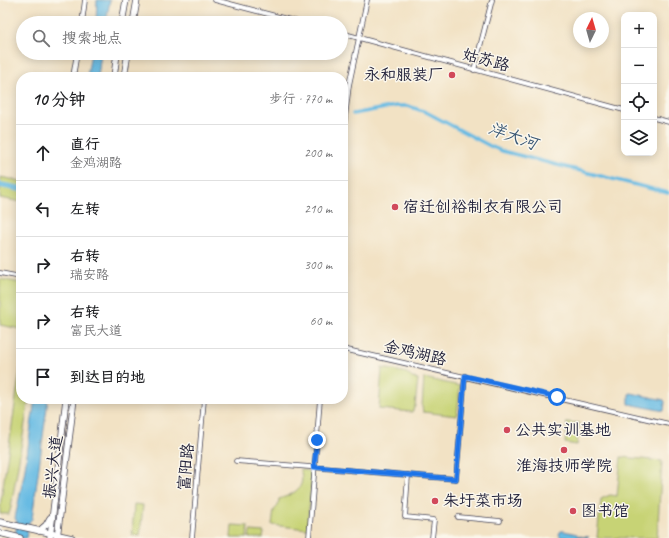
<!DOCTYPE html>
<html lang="zh">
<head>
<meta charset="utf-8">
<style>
  :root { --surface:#fff; --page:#f2f2f2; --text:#202124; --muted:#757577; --line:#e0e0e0 }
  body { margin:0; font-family:Caveat,"LXGW WenKai TC",sans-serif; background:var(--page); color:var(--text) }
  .controls { position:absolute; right:12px; top:12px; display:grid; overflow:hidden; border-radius:8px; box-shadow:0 2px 10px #0003 }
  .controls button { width:36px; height:36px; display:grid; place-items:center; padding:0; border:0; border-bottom:1px solid var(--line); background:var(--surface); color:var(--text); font:20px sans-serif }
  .compass { position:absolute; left:573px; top:12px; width:36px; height:36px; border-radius:50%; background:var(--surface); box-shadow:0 2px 10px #0003; rotate:5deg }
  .stop { position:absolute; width:12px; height:12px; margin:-9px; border:3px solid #1a73e8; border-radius:50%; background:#fff }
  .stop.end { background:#1a73e8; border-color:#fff; box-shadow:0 1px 4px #0008 }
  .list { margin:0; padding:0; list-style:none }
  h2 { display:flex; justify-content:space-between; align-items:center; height:52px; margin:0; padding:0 16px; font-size:17px }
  h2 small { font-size:13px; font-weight:400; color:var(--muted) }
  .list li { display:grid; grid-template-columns:26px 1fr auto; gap:12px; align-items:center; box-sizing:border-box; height:56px; padding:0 16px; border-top:1px solid var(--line) }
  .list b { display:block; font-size:15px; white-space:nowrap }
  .list p { margin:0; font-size:13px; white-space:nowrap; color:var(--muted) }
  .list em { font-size:13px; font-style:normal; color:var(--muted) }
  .icon { flex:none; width:22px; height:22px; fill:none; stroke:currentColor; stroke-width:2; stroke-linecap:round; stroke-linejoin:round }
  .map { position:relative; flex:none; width:669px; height:538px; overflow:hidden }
  .search { position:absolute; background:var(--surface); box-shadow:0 2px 10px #0003; left:16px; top:16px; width:332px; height:44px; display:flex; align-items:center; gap:10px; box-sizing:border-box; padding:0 14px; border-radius:22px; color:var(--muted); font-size:15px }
  .panel { position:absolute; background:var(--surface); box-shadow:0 2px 10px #0003; left:16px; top:72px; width:332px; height:332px; border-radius:16px }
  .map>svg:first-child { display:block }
</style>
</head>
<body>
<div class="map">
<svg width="669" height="538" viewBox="0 0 669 538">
  <rect width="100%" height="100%" fill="#fbf7ec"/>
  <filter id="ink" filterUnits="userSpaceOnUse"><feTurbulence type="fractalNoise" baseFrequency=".025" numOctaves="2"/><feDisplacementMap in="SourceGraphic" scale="8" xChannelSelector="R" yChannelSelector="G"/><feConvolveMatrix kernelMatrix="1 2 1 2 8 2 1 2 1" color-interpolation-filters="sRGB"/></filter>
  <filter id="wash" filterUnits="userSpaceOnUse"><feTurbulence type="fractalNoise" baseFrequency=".012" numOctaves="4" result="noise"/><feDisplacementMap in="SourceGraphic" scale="16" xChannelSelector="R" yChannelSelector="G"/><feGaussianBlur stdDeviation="0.9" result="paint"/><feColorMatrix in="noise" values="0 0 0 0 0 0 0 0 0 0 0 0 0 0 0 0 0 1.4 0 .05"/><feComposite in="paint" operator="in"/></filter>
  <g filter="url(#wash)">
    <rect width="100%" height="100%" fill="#f2e2c4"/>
    <!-- green -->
    <g fill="#c7d375" stroke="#747a58">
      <polygon points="0,177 21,181 21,202 0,198"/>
      <polygon points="0,279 21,283 21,329 0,325"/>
      <polygon points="21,364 21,399 29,399 11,507 9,514 0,514 0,507"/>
      <polygon points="382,368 407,373 412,378 418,379 415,406 412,412 379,409"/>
      <polygon points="424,378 460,386 457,416 423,412 422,407"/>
      <polygon points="567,422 579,423 577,445 565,443"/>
      <polygon points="621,457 662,461 657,538 597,538 601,499 610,495 617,496"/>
      <path d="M300,469L309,471L312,476L307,529L272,525L274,510L278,506L279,499C294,494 307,488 300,469Z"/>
      <polygon points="134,504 143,505 140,536 132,535"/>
      <polygon points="232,525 248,526 247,538 231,538"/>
      <polygon points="250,531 264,532 263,538 249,538"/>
    </g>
    <!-- water -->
    <g fill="#67bbe3" stroke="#446e8f">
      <polygon points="97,0 110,0 106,23 96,23"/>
      <polygon points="91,53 101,53 98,77 87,77"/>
      <polygon points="631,393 664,400 665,402 664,411 629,404 629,394"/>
      <polygon points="35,399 48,399 32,519 29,522 26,538 15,538 17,522 15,518 24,475"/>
      <polygon points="564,531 577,534 578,536 589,537 561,538 559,534 561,531"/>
    </g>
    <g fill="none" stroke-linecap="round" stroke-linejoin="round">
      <!-- canal -->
      <polyline stroke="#67bbe3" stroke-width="3.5" points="353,114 396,106 408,106 426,112 490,146 502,151 668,193"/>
      <!-- river -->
      <polyline stroke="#67bbe3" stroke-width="6" points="0,185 21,189"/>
    </g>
  </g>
  <g filter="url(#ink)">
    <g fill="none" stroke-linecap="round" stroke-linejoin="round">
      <!-- minor casing -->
      <g stroke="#413f50" stroke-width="5.5">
        <g id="minor">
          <polyline points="215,0 302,23"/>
          <polyline points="82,23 85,0"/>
          <polyline points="341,33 624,110"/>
          <polyline points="474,70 492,0"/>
          <polyline points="73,77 77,53"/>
          <polyline points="654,118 669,122"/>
          <polyline points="343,134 349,85 367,0"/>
          <polyline points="0,273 21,277"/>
          <polyline points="343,349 669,424"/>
          <polyline points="236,461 456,479 465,376"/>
          <polyline points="408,475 405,517 434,520 432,538"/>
          <polyline points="458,517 500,521"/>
          <polyline points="192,538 204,399"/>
          <polyline points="309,538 320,399"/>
        </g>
      </g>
      <!-- major casing -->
      <g stroke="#413f50" stroke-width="7">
        <g id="major">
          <polyline points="122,23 126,0"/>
          <polyline points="133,23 137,0"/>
          <polyline points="114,77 117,53"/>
          <polyline points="124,77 128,53"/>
          <polyline points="0,522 72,538"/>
          <polyline points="39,531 46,525 50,518"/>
          <polyline points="0,533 20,538"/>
          <polyline points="50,538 66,399"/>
          <polyline points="57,538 74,399"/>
        </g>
      </g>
      <!-- minor -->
      <use href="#minor" stroke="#fff" stroke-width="4"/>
      <!-- major -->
      <use href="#major" stroke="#fff" stroke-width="5.5"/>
    </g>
  </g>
  <g fill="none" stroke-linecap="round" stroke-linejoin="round" filter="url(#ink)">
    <!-- route -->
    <polyline stroke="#1a73e8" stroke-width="5" points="317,440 314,467 456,479 465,376 557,397"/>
  </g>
  <!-- markers -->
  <g fill="#d1495b" stroke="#fbf7ec" stroke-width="1.5">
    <circle cx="452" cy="75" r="4"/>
    <circle cx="395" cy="207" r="4"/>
    <circle cx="507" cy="430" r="4"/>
    <circle cx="564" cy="450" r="4"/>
    <circle cx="435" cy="501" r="4"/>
    <circle cx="573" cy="511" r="4"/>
  </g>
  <g text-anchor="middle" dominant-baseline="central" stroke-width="3" stroke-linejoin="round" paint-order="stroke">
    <!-- street labels -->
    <g font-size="16" fill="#22223b" stroke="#fbf7ec">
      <text transform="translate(486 60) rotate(15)">姑苏路</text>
      <text transform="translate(415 353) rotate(13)">金鸡湖路</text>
      <text transform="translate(53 467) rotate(-83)">振兴大道</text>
      <text transform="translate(186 467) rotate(-85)">富阳路</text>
    </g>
    <!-- poi labels -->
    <g font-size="16" fill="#22223b" stroke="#fbf7ec" text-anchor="start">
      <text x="444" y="75" text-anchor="end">永和服装厂</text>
      <text x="403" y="207">宿迁创裕制衣有限公司</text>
      <text x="515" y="430">公共实训基地</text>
      <text x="564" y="466" text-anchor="middle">淮海技师学院</text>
      <text x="443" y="501">朱圩菜市场</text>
      <text x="581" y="511">图书馆</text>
    </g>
    <!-- water labels -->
    <g font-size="17" font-style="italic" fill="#3a5876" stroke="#fbf7ec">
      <text transform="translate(513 136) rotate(20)">洋大河</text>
    </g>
  </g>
</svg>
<div class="controls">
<button>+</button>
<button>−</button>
<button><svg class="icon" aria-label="locate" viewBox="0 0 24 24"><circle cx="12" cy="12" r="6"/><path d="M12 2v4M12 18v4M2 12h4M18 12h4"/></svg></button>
<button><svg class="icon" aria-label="layers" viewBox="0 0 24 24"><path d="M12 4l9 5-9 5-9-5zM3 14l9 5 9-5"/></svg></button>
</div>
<svg class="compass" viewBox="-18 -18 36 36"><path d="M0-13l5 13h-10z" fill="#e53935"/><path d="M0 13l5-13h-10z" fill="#757577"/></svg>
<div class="stop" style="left:557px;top:397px"></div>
<div class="stop end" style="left:317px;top:440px"></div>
<div class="search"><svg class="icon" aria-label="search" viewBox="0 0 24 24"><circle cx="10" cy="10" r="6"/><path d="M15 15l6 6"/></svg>搜索地点</div>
<section class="panel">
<h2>10 分钟<small>步行 · 770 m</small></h2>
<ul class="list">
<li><svg class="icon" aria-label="ahead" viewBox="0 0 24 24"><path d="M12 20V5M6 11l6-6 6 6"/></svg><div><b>直行</b><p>金鸡湖路</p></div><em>200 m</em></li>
<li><svg class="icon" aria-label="left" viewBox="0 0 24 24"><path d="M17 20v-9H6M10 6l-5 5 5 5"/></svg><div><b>左转</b></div><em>210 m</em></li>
<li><svg class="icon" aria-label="right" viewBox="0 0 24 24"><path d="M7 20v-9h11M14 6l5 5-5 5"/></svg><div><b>右转</b><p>瑞安路</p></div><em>300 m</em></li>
<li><svg class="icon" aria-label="right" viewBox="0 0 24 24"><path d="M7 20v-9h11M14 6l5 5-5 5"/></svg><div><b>右转</b><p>富民大道</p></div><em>60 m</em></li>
<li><svg class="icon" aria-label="arrive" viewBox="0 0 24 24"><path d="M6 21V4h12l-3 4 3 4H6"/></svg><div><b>到达目的地</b></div></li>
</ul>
</section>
</div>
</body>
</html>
